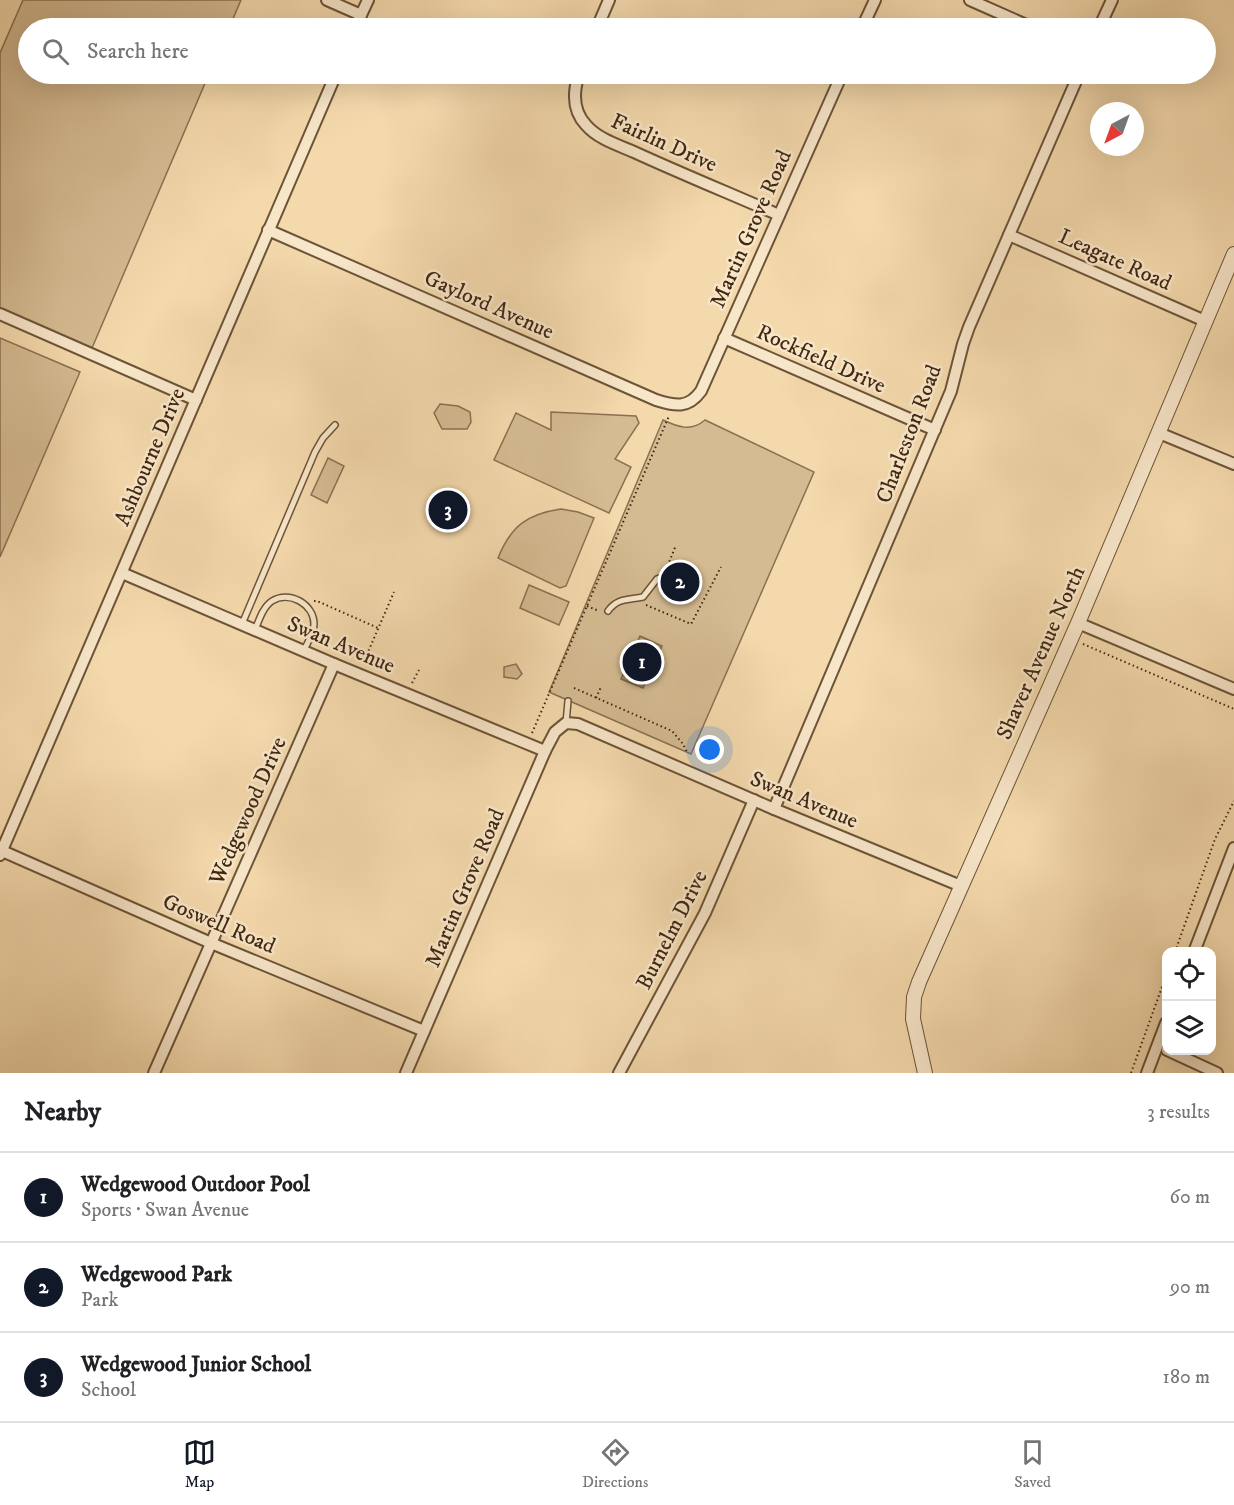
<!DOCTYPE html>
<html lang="en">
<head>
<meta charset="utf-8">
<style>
  :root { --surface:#fff; --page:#f2f2f2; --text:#202124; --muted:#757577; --line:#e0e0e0; --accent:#111827 }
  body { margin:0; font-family:"IM FELL DW Pica",serif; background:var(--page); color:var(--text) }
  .controls { position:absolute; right:18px; bottom:18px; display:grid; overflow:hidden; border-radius:12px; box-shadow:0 6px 24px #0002 }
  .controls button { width:54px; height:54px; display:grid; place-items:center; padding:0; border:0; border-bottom:2px solid var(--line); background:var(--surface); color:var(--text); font:30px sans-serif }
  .compass { position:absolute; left:1090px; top:102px; width:54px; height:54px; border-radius:50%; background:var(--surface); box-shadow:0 6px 24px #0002; rotate:221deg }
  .you { position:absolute; left:710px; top:750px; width:21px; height:21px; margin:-15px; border:4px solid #fff; border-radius:50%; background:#1a73e8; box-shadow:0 0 0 9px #1a73e833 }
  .badge { display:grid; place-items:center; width:39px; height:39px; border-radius:50%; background:var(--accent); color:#fff; font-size:20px; font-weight:700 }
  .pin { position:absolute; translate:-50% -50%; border:3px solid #fff; box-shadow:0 2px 6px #0006 }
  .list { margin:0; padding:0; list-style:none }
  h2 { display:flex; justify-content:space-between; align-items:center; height:78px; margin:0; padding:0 24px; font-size:26px }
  h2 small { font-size:20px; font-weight:400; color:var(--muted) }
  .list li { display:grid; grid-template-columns:39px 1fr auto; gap:18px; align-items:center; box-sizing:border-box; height:90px; padding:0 24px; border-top:2px solid var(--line) }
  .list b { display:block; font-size:22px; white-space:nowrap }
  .list p { margin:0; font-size:20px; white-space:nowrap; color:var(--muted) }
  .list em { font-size:20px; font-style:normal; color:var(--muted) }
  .icon { flex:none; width:33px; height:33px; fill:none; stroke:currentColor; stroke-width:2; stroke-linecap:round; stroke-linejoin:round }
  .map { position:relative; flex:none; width:1234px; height:1073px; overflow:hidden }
  .search { position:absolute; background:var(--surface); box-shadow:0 6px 24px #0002; left:18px; right:18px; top:18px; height:66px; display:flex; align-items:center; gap:15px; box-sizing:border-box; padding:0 21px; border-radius:33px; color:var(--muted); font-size:22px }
  .sheet { height:348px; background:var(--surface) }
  nav { display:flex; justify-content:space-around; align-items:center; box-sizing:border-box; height:84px; border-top:2px solid var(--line); background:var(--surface); font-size:16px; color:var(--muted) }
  nav a { display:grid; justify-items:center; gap:3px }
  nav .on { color:var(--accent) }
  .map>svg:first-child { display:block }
</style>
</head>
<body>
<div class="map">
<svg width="1234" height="1073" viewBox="0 0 1234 1073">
  <rect width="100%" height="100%" fill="#f4d9ac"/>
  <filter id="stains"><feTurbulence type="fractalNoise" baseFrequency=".00333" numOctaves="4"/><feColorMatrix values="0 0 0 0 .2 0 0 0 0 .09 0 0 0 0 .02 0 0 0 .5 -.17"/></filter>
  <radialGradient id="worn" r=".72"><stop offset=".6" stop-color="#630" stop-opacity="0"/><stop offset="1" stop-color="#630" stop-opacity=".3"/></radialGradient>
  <!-- green -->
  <g fill="#d5bb92" stroke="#8a7152" stroke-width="1.5">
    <polygon points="23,0 241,0 229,28 28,28 28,74 209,74 92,348 0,309 0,53"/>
    <polygon points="0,338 80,372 0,557"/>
    <polygon points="440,404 458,406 470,412 471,422 467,429 442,429 434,413"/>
    <polygon points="551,412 636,416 639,423 615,459 631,467 609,513 494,460 516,413 551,430"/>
    <path d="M663,420C678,427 691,432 705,420L814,472L691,754L549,692Z"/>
    <polygon points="328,458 344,466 327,503 311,495"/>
    <path d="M561,509L578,512L594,518L566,586L560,588L498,558C511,526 527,514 561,509Z"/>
    <polygon points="529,585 569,602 559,625 520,608"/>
    <polygon points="516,664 522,674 517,679 504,677 504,667"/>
  </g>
  <!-- water -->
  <polygon fill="#b69c77" stroke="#866d4e" stroke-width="1.5" points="640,636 662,646 643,688 621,679"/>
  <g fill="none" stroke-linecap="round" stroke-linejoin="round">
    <!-- shore -->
    <polygon stroke="#7a6244" stroke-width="1.5" points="646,645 652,648 653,651 641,678 637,679 631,677 630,674 642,647"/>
    <!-- service casing -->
    <g stroke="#6c5438" stroke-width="8">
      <g id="service">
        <path d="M608,611C617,598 628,600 643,597L657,579L662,577"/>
        <polyline points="242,624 315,452 323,438 335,425"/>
        <path d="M255,630C259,620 263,607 272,601C289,590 314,604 314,624C314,633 308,642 304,650"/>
        <polyline points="566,723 568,701"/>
      </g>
    </g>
    <!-- minor casing -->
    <g stroke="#6c5438" stroke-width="14">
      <g id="minor">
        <polyline points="327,0 361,15"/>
        <polyline points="970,0 1033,28"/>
        <polyline points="355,28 368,0"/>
        <polyline points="597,28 609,0"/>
        <polyline points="862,28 875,0"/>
        <polyline points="1099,28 1112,0"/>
        <path d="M579,74C573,92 572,110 586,125C598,139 618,145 634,152C682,174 731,194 779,215"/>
        <path d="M268,230L656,400C675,406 688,409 701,391L842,74"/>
        <polyline points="1009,235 1205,321"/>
        <polyline points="0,314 196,400"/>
        <polyline points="724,338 935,430"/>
        <polyline points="1159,433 1234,464"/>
        <polyline points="122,573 334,664 545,751"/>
        <polyline points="1078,623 1234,689"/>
        <polyline points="774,809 951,391 963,344 969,327 1079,74"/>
        <polyline points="0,850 211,943 424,1031"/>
        <polyline points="0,855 336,74"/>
        <polyline points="1194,952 1234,848"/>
        <polyline points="1167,1050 1217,1073"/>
        <polyline points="154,1073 334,664"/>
        <polyline points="406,1073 545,751 555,732 566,723 578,724 774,809 961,886"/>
        <polyline points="619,1073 705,913 754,800"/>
        <polyline points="1147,1073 1166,1023"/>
      </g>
    </g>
    <!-- tertiary casing -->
    <g stroke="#6c5438" stroke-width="16">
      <polyline id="tertiary" points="925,1073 913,1019 914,997 919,982 1078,623 1234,254"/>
    </g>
    <!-- path -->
    <g stroke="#3f2711" stroke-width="2" stroke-dasharray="1.5 3" stroke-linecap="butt">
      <polyline points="666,570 676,545"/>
      <polyline points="314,601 317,601 378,628"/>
      <polyline points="646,605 691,624 721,567"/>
      <polyline points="587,606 599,611"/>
      <polyline points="1083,644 1234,709"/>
      <polyline points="365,659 394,592"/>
      <polyline points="412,683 419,670"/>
      <polyline points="574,688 672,731 683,744 687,752"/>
      <polyline points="596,698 601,687"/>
      <polyline points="532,733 669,416"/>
      <polyline points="1175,952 1215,839 1234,801"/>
      <polyline points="1131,1073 1166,976"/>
    </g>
    <!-- service -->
    <use href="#service" stroke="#f8e6c9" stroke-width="5"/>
    <!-- minor -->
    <use href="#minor" stroke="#f8e6c9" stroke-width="10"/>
    <!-- tertiary -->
    <use href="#tertiary" stroke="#f8e6c9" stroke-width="14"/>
  </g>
  <g text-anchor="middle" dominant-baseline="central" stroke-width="5" stroke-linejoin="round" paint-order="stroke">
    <!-- street labels -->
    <g font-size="22" fill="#3f2711" stroke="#f8e6c9">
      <text transform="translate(664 143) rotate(24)">Fairlin Drive</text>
      <text transform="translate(751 229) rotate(-66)">Martin Grove Road</text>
      <text transform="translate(1115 260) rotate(24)">Leagate Road</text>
      <text transform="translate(489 305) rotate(24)">Gaylord Avenue</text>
      <text transform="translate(821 359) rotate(24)">Rockfield Drive</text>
      <text transform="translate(909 434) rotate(-69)">Charleston Road</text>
      <text transform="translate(150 457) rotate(-67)">Ashbourne Drive</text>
      <text transform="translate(341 645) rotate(23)">Swan Avenue</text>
      <text transform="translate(1041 653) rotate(-66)">Shaver Avenue North</text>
      <text transform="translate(804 800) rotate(23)">Swan Avenue</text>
      <text transform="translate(248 811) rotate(-66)">Wedgewood Drive</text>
      <text transform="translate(465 888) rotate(-67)">Martin Grove Road</text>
      <text transform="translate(219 924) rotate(23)">Goswell Road</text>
      <text transform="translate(672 930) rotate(-63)">Burnelm Drive</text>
    </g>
  </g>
  <rect width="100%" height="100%" filter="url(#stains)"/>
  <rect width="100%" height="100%" fill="url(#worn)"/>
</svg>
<div class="controls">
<button><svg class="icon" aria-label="locate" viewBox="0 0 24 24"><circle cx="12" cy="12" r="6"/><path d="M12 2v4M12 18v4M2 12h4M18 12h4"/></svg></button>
<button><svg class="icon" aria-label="layers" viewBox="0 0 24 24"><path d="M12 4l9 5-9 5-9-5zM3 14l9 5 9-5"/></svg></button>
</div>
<svg class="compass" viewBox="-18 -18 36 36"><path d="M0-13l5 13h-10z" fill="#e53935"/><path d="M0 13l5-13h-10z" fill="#757577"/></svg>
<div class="you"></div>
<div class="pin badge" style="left:642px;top:662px">1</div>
<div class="pin badge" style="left:680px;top:582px">2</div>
<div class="pin badge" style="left:448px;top:510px">3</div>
<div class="search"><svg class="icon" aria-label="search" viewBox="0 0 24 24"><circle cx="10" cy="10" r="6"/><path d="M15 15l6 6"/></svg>Search here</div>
</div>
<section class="sheet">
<h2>Nearby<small>3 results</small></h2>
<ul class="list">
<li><span class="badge">1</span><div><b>Wedgewood Outdoor Pool</b><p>Sports · Swan Avenue</p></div><em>60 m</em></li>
<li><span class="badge">2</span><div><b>Wedgewood Park</b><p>Park</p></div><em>90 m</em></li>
<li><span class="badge">3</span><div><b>Wedgewood Junior School</b><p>School</p></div><em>180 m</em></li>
</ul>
</section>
<nav>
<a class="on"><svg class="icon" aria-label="map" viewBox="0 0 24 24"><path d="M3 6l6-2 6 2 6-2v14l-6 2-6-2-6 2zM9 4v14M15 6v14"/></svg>Map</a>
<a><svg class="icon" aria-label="directions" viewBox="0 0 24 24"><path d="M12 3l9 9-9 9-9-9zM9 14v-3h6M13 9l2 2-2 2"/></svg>Directions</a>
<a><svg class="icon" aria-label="saved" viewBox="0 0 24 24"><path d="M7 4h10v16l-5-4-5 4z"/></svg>Saved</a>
</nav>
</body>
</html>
